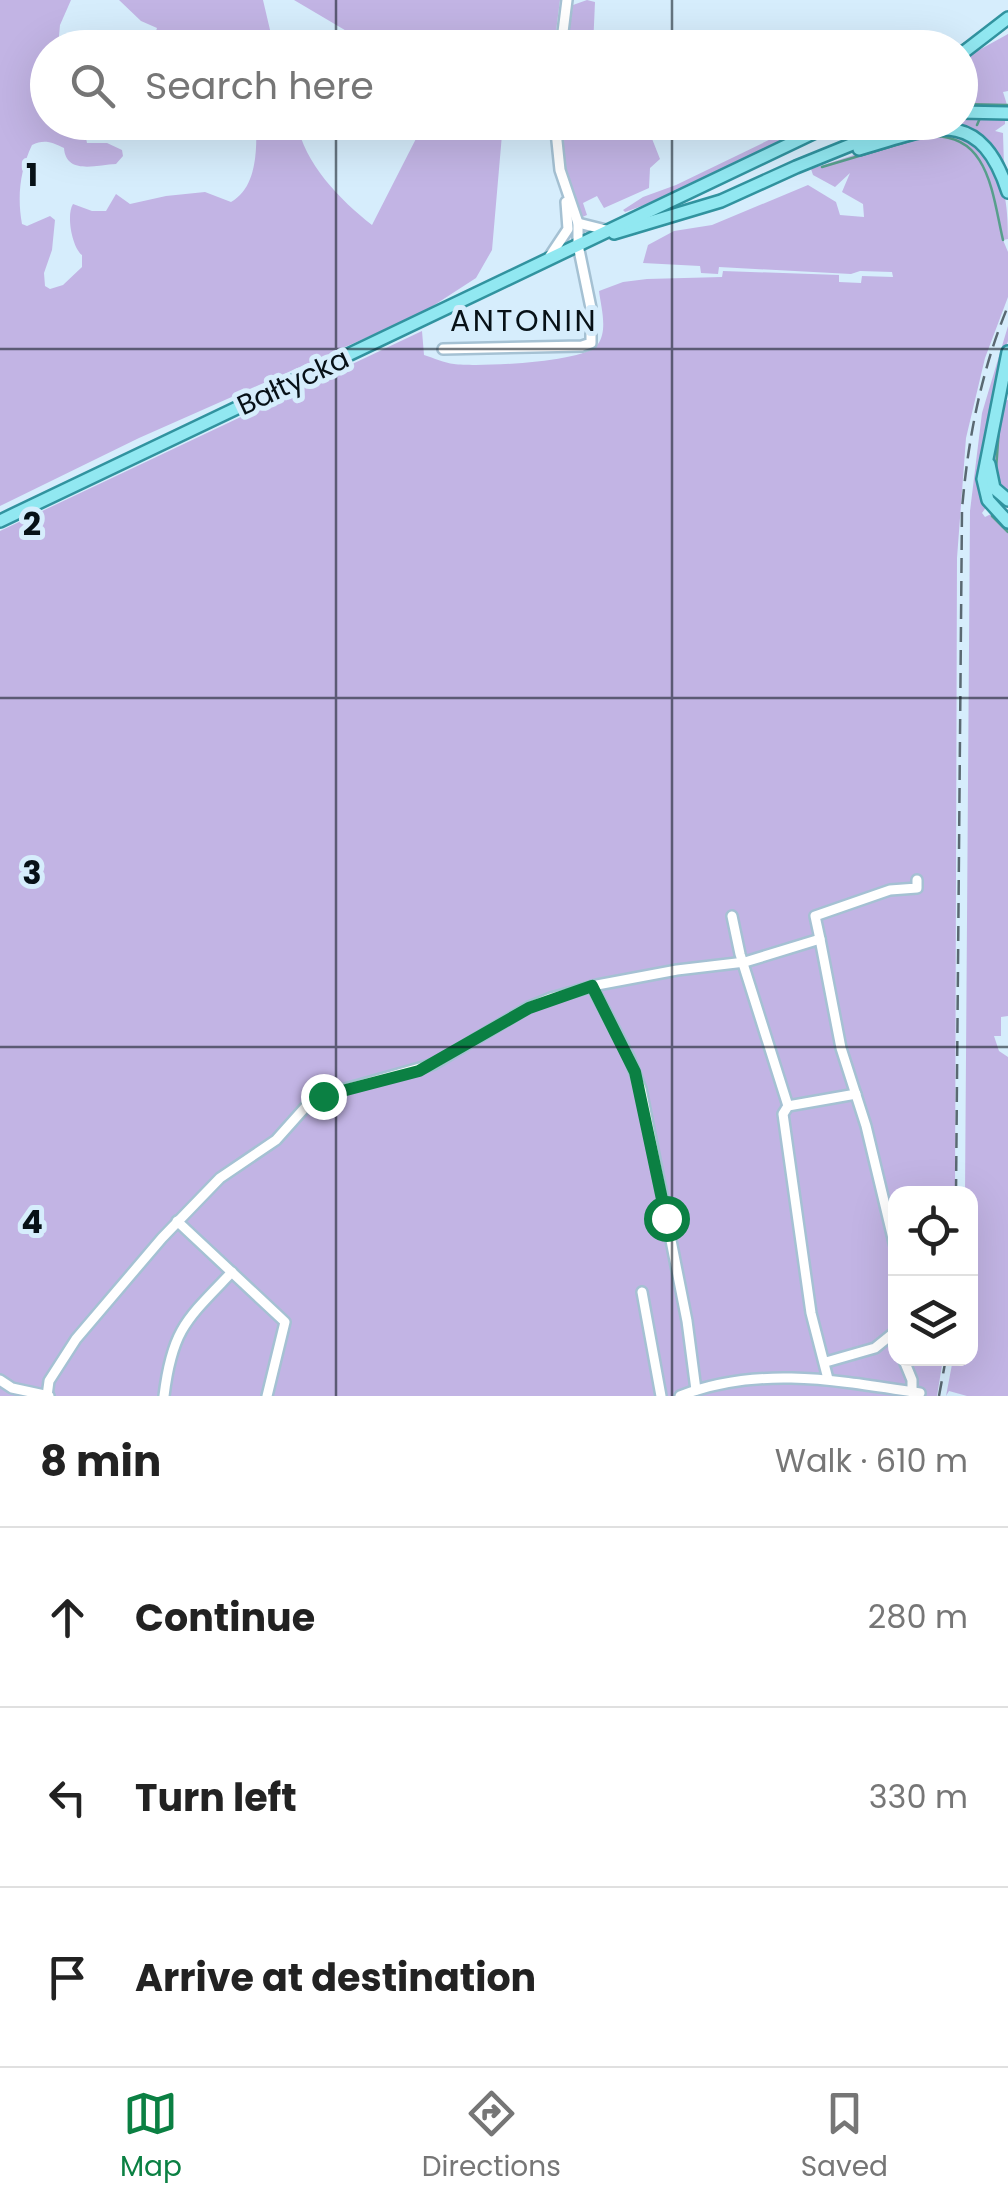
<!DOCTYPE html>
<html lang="en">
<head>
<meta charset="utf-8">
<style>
  :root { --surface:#fff; --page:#f2f2f2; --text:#222; --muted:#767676; --line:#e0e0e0; --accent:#0b8043 }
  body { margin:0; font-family:Poppins,sans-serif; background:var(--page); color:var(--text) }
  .controls { position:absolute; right:30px; bottom:30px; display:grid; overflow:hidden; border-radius:20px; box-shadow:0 10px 40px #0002 }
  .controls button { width:90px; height:90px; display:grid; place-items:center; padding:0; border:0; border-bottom:2px solid var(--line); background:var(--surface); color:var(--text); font:50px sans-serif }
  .stop { position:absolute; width:30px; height:30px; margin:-22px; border:8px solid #0b8043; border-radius:50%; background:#fff }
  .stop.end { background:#0b8043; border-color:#fff; box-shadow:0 2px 10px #0008 }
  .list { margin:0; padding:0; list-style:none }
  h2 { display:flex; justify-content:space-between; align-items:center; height:130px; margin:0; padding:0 40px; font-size:42px }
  h2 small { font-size:32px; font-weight:400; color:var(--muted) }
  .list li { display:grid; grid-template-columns:65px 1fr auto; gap:30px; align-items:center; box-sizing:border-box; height:180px; padding:0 40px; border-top:2px solid var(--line) }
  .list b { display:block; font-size:38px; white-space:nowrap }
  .list em { font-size:32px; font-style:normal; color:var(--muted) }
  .icon { flex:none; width:55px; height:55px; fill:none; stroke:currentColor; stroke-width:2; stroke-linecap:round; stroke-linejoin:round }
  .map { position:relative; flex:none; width:1008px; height:1396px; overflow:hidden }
  .search { position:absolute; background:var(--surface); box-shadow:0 10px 40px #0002; left:30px; right:30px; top:30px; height:110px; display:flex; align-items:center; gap:25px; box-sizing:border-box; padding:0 35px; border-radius:55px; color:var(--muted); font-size:38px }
  .sheet { height:670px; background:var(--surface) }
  nav { display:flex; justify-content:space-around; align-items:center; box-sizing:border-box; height:140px; border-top:2px solid var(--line); background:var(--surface); font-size:28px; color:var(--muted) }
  nav a { display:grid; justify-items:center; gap:5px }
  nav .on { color:var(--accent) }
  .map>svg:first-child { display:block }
</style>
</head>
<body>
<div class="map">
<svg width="1008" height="1396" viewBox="0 0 1008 1396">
  <rect width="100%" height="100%" fill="#d6edfc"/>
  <!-- green -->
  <g fill="#c2b4e4">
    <path d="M0,0H71L60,25L58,47L48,48V122L83,123L87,143H107L122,150L123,156L116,164C96,165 66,175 64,148C52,142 44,139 32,145C20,170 17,197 22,224L27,226L50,216L55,220L52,250L44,273L45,286L50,289L63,285L82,267V255C72,247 66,215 73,204L92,211H106L116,194L130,204L166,196L205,192L231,202C257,188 257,149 256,123H297C304,163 340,200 372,225L424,123H503L492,250L476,278L422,313L139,438L0,506Z"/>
    <polygon points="119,0 263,0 274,47 151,47 157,28 141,21"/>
    <polygon points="294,0 560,0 554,47 358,48 360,39"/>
    <polygon points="587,0 595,2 593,47 567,47 573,5"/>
    <polygon points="1008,34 1008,91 1003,92 1008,108 961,107 961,60"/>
    <polygon points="961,116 1005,117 1005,124 995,131 1003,133 1004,167 989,145 966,129 868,142 921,123 960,122"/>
    <polygon points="640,122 647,126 660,159 650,168 649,188 604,208 597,196 583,203 587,215 580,218 566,179 560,123"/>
    <polygon points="804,123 826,123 681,192 625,212 623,210 643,197 676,185"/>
    <path d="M950,132C959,136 973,139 980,146C1005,171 1008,206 1008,239L1003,240L1008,252V297L985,358L966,438L957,558L955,1193L896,1194V1358L943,1359L937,1396H0V531L422,331L424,355C434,358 444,363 454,364C478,367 586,363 598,344C608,330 601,307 599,291L623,282L647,279L722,277L723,271L839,275V282L861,283L862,276L893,277L892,272L860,271L851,274L719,267L718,274L701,273L700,266L643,263L648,245L674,231L712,225L808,185L836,202L840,215L864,217L863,204L842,192L850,173L835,187L813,175L811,169L918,134Z"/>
    <polygon points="1008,326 1008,341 997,375 980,463 978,478 987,506 982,513 985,517 993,513 1008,528 1008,1016 1001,1017 1001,1036 994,1036 999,1051 1008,1057 1008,1396 967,1396 949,1391 946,1396 953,1359 970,1358 970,1194 965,1193 970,511 982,413"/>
    <path d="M1008,400V496C982,473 994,430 1004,401Z"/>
  </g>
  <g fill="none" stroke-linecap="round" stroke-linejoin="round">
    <!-- stream -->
    <g stroke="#579f8c" stroke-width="2.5">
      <polyline points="957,48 967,42"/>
      <polyline points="960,104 1008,105"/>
      <polyline points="960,118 974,118"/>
      <polyline points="918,125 927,122"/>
      <polyline points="977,125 980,118 1008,119"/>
      <polyline points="874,128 888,122"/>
      <path d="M924,137C989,129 992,193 1003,240"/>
      <polyline points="822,167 916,139"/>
      <polyline points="675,192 695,183"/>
      <polyline points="996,470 999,428"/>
      <polyline points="992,516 1008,532"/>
    </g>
    <!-- minor casing -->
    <g stroke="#a5c1d3" stroke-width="14">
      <g id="minor">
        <polyline points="561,48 567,0"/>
        <polyline points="578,223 606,230"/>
        <polyline points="550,256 568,229 566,202"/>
        <polyline points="443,349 582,346 591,343 591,308 578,245 578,223 560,170 555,122"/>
        <polyline points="732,916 740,954 788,1106"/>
        <polyline points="820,939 815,916 890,890 917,888 917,880"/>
        <polyline points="592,986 629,1057 641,1089 687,1321 696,1390"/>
        <polyline points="177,1221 285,1322 267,1396"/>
        <polyline points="642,1292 661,1396"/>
        <polyline points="903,1358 912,1380 912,1392"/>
        <polyline points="826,1362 875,1348 896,1331"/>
        <polyline points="828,1379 811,1313 783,1114 788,1106 856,1094"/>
        <polyline points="0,1380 12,1388 49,1396"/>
        <polyline points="47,1396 49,1381 76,1339 162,1238 220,1178 276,1140 309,1103 331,1093 434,1064 529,1007 551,998 597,985 677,970 745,962 820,939 841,1048 866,1126 896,1251"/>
        <path d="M164,1396C172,1329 187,1319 232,1272"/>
        <path d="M680,1396C758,1365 841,1381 920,1393"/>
      </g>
    </g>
    <!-- major casing -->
    <g stroke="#31939f" stroke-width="16">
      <g id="major">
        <polyline points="960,55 1008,18"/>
        <polyline points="960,112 1008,113"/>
        <path d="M859,149C929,129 979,102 1008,192"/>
        <polyline points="614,233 721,201 796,167 907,122"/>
        <polyline points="1008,352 983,479 988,500 1008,522"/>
        <polyline points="989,464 994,488 1008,500"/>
        <polyline points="0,521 836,122"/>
      </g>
    </g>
    <!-- minor -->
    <use href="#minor" stroke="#fff" stroke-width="9"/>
    <!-- major -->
    <use href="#major" stroke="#91e8f1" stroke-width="11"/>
    <!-- rail -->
    <g stroke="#5a6972" stroke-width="2.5" stroke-dasharray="15 8" stroke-linecap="butt">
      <path d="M956,1194L962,509C968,439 981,371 1008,306"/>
      <polyline points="939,1396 946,1358"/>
    </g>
  </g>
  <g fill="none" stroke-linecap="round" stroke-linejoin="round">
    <!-- route -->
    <polyline stroke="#0b8043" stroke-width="12" points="323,1096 419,1071 529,1008 592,986 635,1072 666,1218"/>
  </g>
  <!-- grid -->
  <path fill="none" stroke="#071117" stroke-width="2.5" stroke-opacity="0.55" d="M336,0V48M672,0V48M336,122V1396M672,122V1396M0,349H1008M0,698H1008M0,1047H1008"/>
  <g text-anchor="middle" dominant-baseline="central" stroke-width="10" stroke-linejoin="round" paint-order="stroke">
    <!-- street labels -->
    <g font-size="28" fill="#071117" stroke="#d6edfc">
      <text transform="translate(293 382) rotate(-25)">Bałtycka</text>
    </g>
    <!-- neighbourhood labels -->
    <g font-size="30" letter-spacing="2.5" fill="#071117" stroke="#d6edfc">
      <text x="524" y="320">ANTONIN</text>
    </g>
  </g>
  <g font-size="32" text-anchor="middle" font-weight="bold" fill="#071117" stroke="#d6edfc" stroke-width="10" stroke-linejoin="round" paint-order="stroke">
    <text x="32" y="186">1</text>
    <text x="32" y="535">2</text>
    <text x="32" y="884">3</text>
    <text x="32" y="1233">4</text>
  </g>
</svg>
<div class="controls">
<button><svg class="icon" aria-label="locate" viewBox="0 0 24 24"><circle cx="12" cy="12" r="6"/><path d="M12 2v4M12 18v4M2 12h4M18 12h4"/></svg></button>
<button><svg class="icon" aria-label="layers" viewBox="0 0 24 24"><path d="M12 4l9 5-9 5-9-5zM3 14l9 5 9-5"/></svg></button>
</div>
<div class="stop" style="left:666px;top:1218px"></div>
<div class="stop end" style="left:323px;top:1096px"></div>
<div class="search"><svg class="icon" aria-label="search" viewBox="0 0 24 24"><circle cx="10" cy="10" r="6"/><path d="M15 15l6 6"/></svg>Search here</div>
</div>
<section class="sheet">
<h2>8 min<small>Walk · 610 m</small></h2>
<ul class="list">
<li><svg class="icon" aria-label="ahead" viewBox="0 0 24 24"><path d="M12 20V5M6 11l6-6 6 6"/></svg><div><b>Continue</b></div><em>280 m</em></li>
<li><svg class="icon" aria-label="left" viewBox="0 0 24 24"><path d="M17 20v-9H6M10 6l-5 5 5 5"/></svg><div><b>Turn left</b></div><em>330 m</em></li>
<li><svg class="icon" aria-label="arrive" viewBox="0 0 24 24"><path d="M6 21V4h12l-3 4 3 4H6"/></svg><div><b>Arrive at destination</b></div></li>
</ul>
</section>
<nav>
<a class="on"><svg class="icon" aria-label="map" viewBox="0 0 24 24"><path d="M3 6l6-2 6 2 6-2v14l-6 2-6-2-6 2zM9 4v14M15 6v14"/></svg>Map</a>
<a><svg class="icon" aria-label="directions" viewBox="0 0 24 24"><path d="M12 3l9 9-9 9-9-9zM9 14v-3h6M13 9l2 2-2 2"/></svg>Directions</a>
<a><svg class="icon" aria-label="saved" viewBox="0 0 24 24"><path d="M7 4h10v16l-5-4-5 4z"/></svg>Saved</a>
</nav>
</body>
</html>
